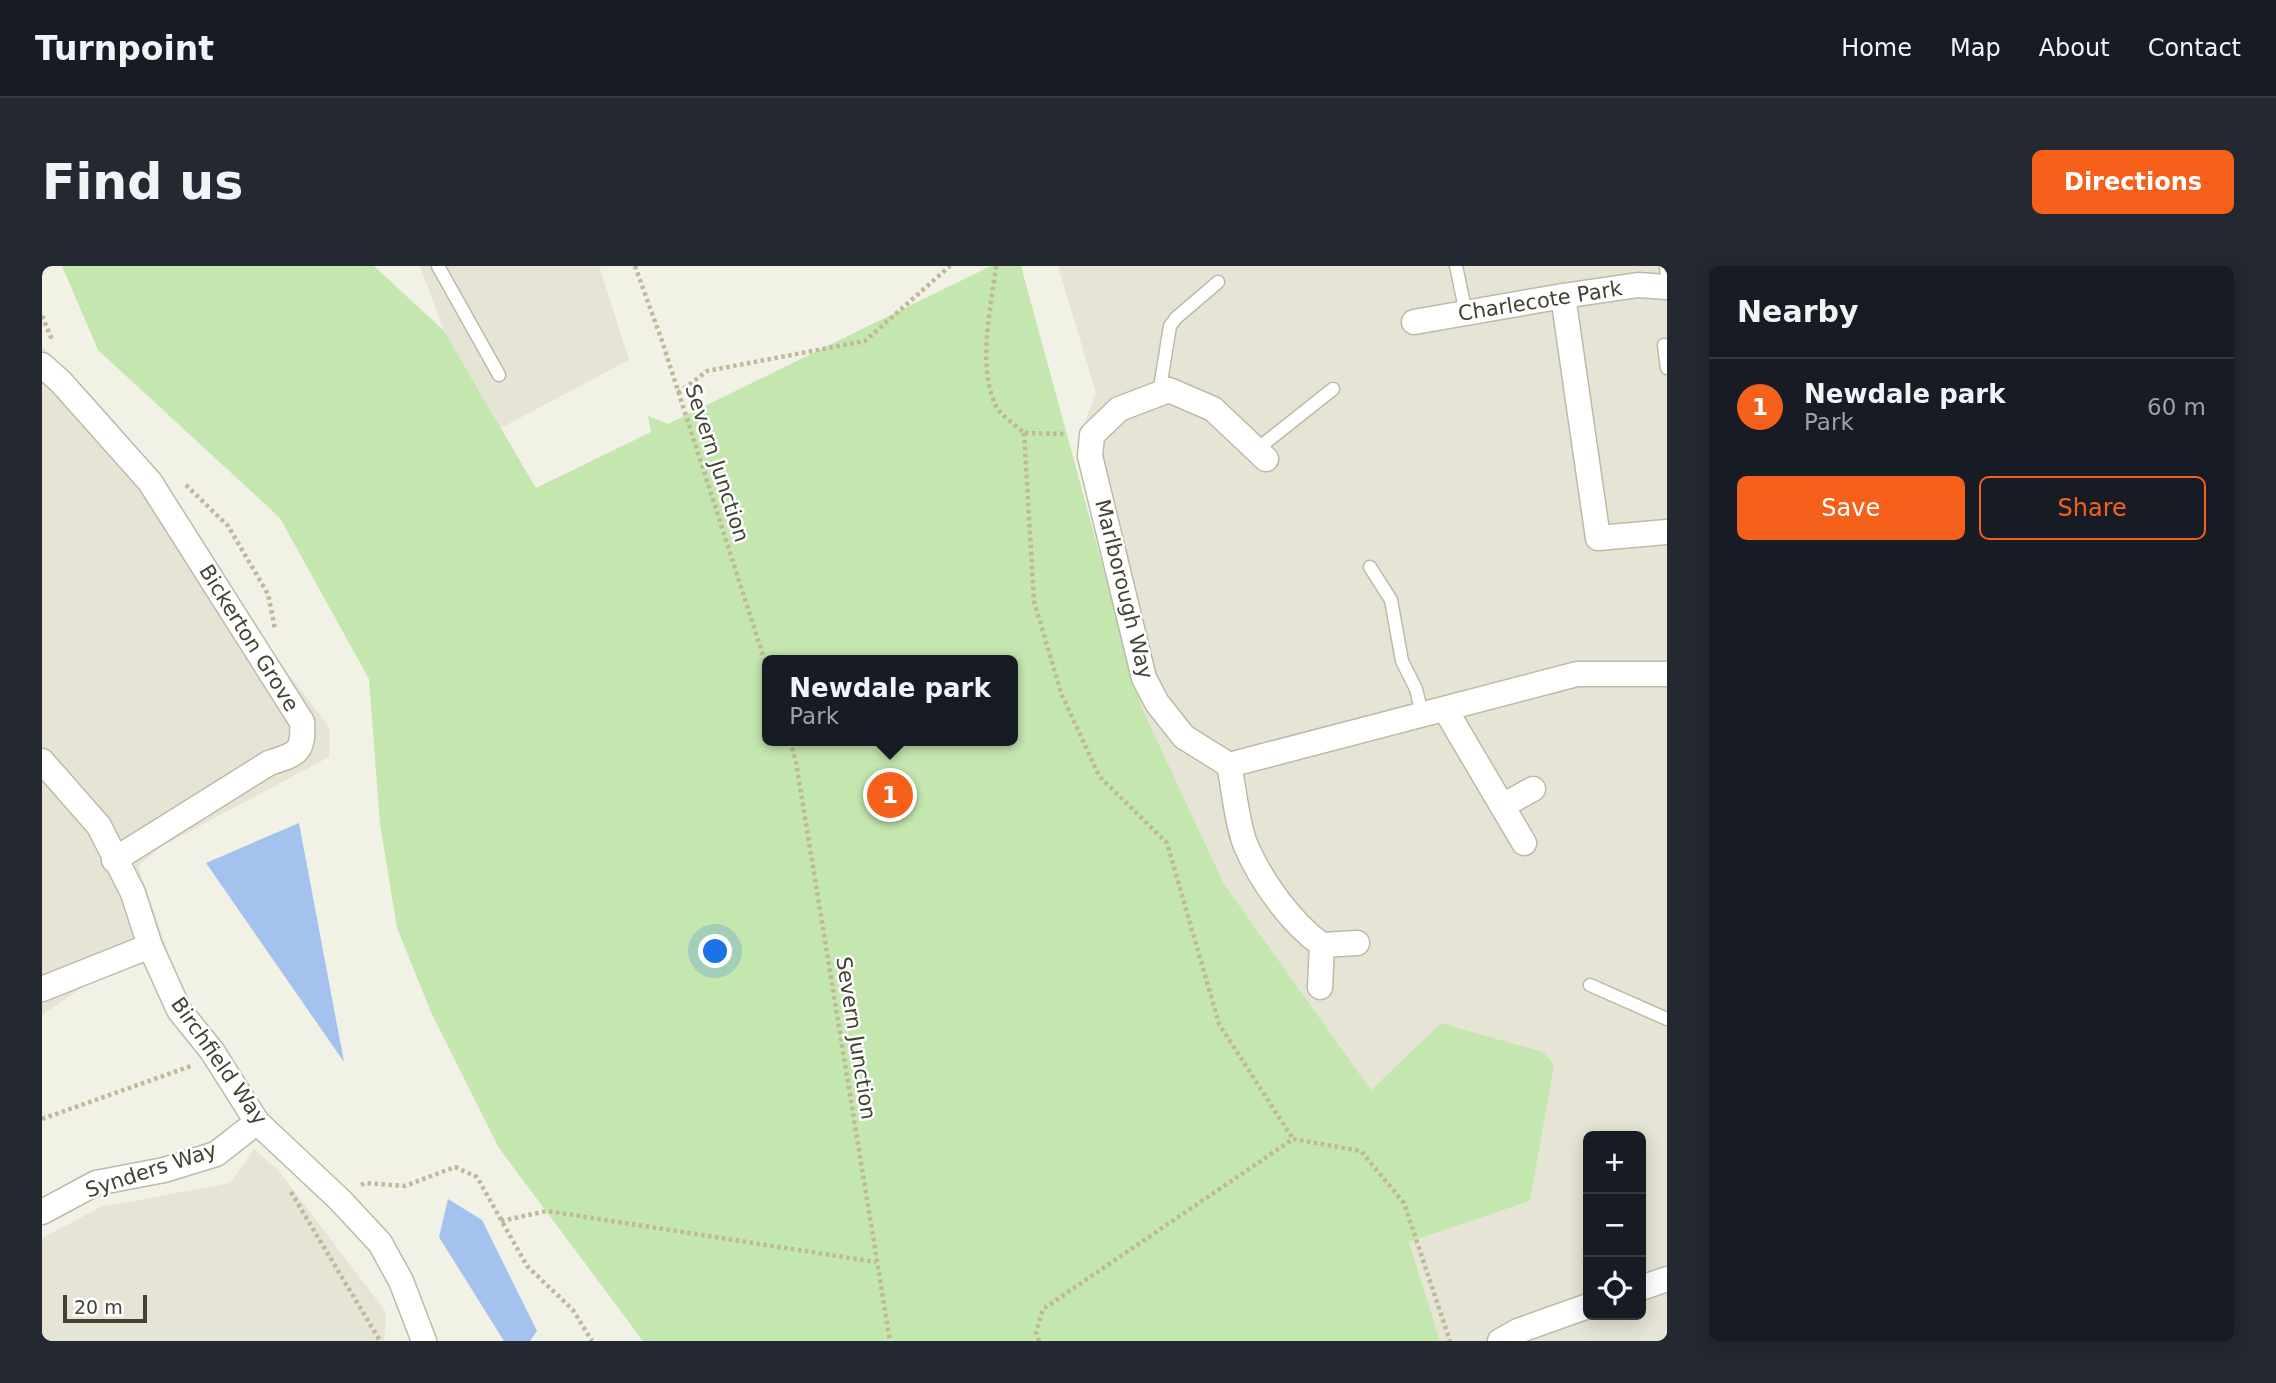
<!DOCTYPE html>
<html lang="en">
<head>
<meta charset="utf-8">
<style>
  :root { --surface:#171b24; --page:#242831; --text:#f1f3f6; --muted:#9ea1a6; --line:#363941; --accent:#f5611a }
  body { margin:0; font-family:"DejaVu Sans",sans-serif; background:var(--page); color:var(--text) }
  .controls { position:absolute; right:21px; bottom:21px; display:grid; overflow:hidden; border-radius:10px; box-shadow:0 4px 18px #0003 }
  .controls button { width:63px; height:63px; display:grid; place-items:center; padding:0; border:0; border-bottom:2px solid var(--line); background:var(--surface); color:var(--text); font:35px sans-serif }
  .scale { position:absolute; left:21px; bottom:18px; width:84px; box-sizing:border-box; padding-left:7px; border:4px solid #454135; border-top:0; font-size:19px; line-height:24px; white-space:nowrap; color:#454135; -webkit-text-stroke:5px #fff; paint-order:stroke }
  .you { position:absolute; left:674px; top:686px; width:24px; height:24px; margin:-18px; border:5px solid #fff; border-radius:50%; background:#1a73e8; box-shadow:0 0 0 10px #1a73e833 }
  .badge { display:grid; place-items:center; width:46px; height:46px; border-radius:50%; background:var(--accent); color:#fff; font-size:23px; font-weight:700 }
  .pin { position:absolute; translate:-50% -50%; border:4px solid #fff; box-shadow:0 2px 7px #0006 }
  .popup { position:absolute; left:720px; top:389px; width:256px; height:91px; box-sizing:border-box; display:grid; place-content:center; border-radius:10px; background:var(--surface); filter:drop-shadow(0 2px 5px #0005); font-size:23px; white-space:nowrap; color:var(--muted) }
  .popup b { font-size:26px; color:var(--text) }
  .popup::after { content:''; position:absolute; left:50%; top:100%; margin-left:-14px; border:14px solid transparent; border-top-color:var(--surface) }
  .list { margin:0; padding:0; list-style:none }
  h2 { display:flex; justify-content:space-between; align-items:center; height:91px; margin:0; padding:0 28px; font-size:30px }
  h2 small { font-size:23px; font-weight:400; color:var(--muted) }
  .list li { display:grid; grid-template-columns:46px 1fr auto; gap:21px; align-items:center; box-sizing:border-box; height:98px; padding:0 28px; border-top:2px solid var(--line) }
  .list b { display:block; font-size:26px; white-space:nowrap }
  .list p { margin:0; font-size:23px; white-space:nowrap; color:var(--muted) }
  .list em { font-size:23px; font-style:normal; color:var(--muted) }
  .actions { display:flex; gap:14px; padding:21px 28px }
  .actions a { flex:1; padding:16px 0; border:2px solid var(--accent); border-radius:10px; text-align:center; font-size:24px; color:var(--accent) }
  .actions .main { background:var(--accent); color:#fff }
  .icon { flex:none; width:38px; height:38px; fill:none; stroke:currentColor; stroke-width:2; stroke-linecap:round; stroke-linejoin:round }
  .map { position:relative; flex:none; width:1625px; height:1075px; overflow:hidden; border-radius:10px }
  header { display:flex; align-items:center; gap:42px; box-sizing:border-box; height:98px; padding:0 35px; background:var(--surface); border-bottom:2px solid var(--line) }
  header strong { font-size:33px }
  nav { display:flex; gap:38px; margin-inline-start:auto; font-size:24px }
  .intro { display:flex; align-items:center; justify-content:space-between; box-sizing:border-box; height:168px; padding:0 42px }
  h1 { margin:0; font-size:49px }
  .button { padding:18px 32px; border-radius:10px; background:var(--accent); color:#fff; font-size:24px; font-weight:700 }
  main { display:flex; gap:42px; padding:0 42px }
  aside { flex:1; background:var(--surface); border-radius:10px; box-shadow:0 4px 18px #0003 }
  .map>svg:first-child { display:block }
</style>
</head>
<body>
<header>
<strong>Turnpoint</strong>
<nav><a>Home</a><a>Map</a><a>About</a><a>Contact</a></nav>
</header>
<div class="intro"><h1>Find us</h1><a class="button">Directions</a></div>
<main>
<div class="map">
<svg width="1625" height="1075" viewBox="0 0 1625 1075">
  <rect width="100%" height="100%" fill="#f2f1e6"/>
  <!-- residential -->
  <g fill="#e6e4d4" fill-rule="evenodd">
    <polygon points="378,0 557,0 587,94 459,162 402,65"/>
    <path d="M1016,0H1625V1075H1398L1367,976L1488,935L1501,786L1399,757L1329,824L1182,618L1099,440L1037,171L1054,127ZM1546,870H1599V1049H1546Z"/>
    <polygon points="0,80 69,151 148,257 233,390 287,461 287,491 120,580 96,600 128,691 58,709 0,749"/>
    <polygon points="212,883 236,904 344,1046 342,1075 0,1075 0,972 59,941 188,917"/>
  </g>
  <!-- green -->
  <path fill="#c4e6af" fill-rule="evenodd" d="M20,0H332L402,65L494,222L609,166L606,150L626,158L949,0H979L1099,440L1182,618L1329,824L1399,757L1501,786L1512,798L1488,935L1367,976L1398,1075H601L457,882L389,746L355,662L338,558L327,413L238,252L56,84ZM726,394H970V475H726Z"/>
  <!-- water -->
  <g fill="#a3c2ee">
    <polygon points="257,557 302,796 164,597"/>
    <polygon points="406,933 440,954 495,1065 488,1075 462,1075 397,971"/>
  </g>
  <g fill="none" stroke-linecap="round" stroke-linejoin="round">
    <!-- service casing -->
    <g stroke="#bebaa8" stroke-width="15">
      <g id="service">
        <polyline points="396,0 457,109"/>
        <polyline points="1414,0 1424,47"/>
        <polyline points="1624,0 1625,10"/>
        <polyline points="1622,79 1625,102"/>
        <polyline points="1117,128 1128,60 1134,52 1176,16"/>
        <polyline points="1214,184 1291,123"/>
        <polyline points="1328,301 1349,334 1360,395 1374,423 1380,448"/>
        <polyline points="1548,719 1625,753"/>
      </g>
    </g>
    <!-- minor casing -->
    <g stroke="#bebaa8" stroke-width="27">
      <g id="minor">
        <polyline points="1521,30 1556,272 1625,266"/>
        <polyline points="1372,56 1521,30 1596,19 1625,21"/>
        <path d="M0,99L19,116L108,216L260,456C262,487 255,488 227,497L72,594"/>
        <polyline points="1224,193 1171,143 1127,124 1077,143 1050,169 1048,190 1102,412 1115,437 1142,471 1187,499 1535,408 1625,408"/>
        <polyline points="1403,443 1482,577"/>
        <polyline points="0,495 57,560 91,627 108,680 137,744 170,785 215,856 298,934 338,977 359,1015 382,1075"/>
        <path d="M1187,499C1192,522 1195,559 1204,580C1219,615 1249,657 1280,679"/>
        <polyline points="1460,540 1491,523"/>
        <polyline points="1278,721 1280,679 1315,677"/>
        <polyline points="0,723 108,680"/>
        <polyline points="0,946 54,917 122,904 174,888 215,856"/>
        <polyline points="1599,1022 1625,1013"/>
        <polyline points="1458,1075 1476,1065 1546,1040"/>
      </g>
    </g>
    <!-- path -->
    <g stroke="#bfb89a" stroke-width="4.5" stroke-dasharray="3.5 3.5" stroke-linecap="butt">
      <polyline points="593,0 620,75 726,405"/>
      <path d="M954,0C949,42 935,101 954,140C959,150 974,159 982,167L1024,168"/>
      <polyline points="0,50 11,76"/>
      <polyline points="636,127 665,105 823,75 908,0"/>
      <polyline points="982,167 992,335 1019,427 1057,510 1125,577 1177,758 1251,873"/>
      <polyline points="144,219 186,260 226,328 233,363"/>
      <polyline points="748,475 754,496 848,1075"/>
      <polyline points="0,853 149,800"/>
      <polyline points="319,919 323,917 363,920 413,901 435,911 485,1000 531,1044 550,1075"/>
      <polyline points="249,926 338,1075"/>
      <polyline points="459,955 505,945 834,996"/>
      <polyline points="997,1075 994,1066 1001,1043 1251,873 1319,885 1362,937 1408,1075"/>
    </g>
    <!-- service -->
    <use href="#service" stroke="#fff" stroke-width="12"/>
    <!-- minor -->
    <use href="#minor" stroke="#fff" stroke-width="24"/>
  </g>
  <g text-anchor="middle" dominant-baseline="central" stroke-width="5" stroke-linejoin="round" paint-order="stroke">
    <!-- street labels -->
    <g font-size="21" fill="#454135" stroke="#fff">
      <text transform="translate(1498 35) rotate(-9)">Charlecote Park</text>
      <text transform="translate(675 197) rotate(72)">Severn Junction</text>
      <text transform="translate(1082 323) rotate(76)">Marlborough Way</text>
      <text transform="translate(207 372) rotate(58)">Bickerton Grove</text>
      <text transform="translate(814 772) rotate(81)">Severn Junction</text>
      <text transform="translate(177 795) rotate(55)">Birchfield Way</text>
      <text transform="translate(109 904) rotate(-18)">Synders Way</text>
    </g>
  </g>
</svg>
<div class="controls">
<button>+</button>
<button>−</button>
<button><svg class="icon" aria-label="locate" viewBox="0 0 24 24"><circle cx="12" cy="12" r="6"/><path d="M12 2v4M12 18v4M2 12h4M18 12h4"/></svg></button>
</div>
<div class="scale">20 m</div>
<div class="you"></div>
<div class="pin badge" style="left:848px;top:529px">1</div>
<div class="popup"><b>Newdale park</b>Park</div>
</div>
<aside>
<h2>Nearby<small></small></h2>
<ul class="list">
<li><span class="badge">1</span><div><b>Newdale park</b><p>Park</p></div><em>60 m</em></li>
</ul>
<div class="actions"><a class="main">Save</a><a>Share</a></div>
</aside>
</main>
</body>
</html>
